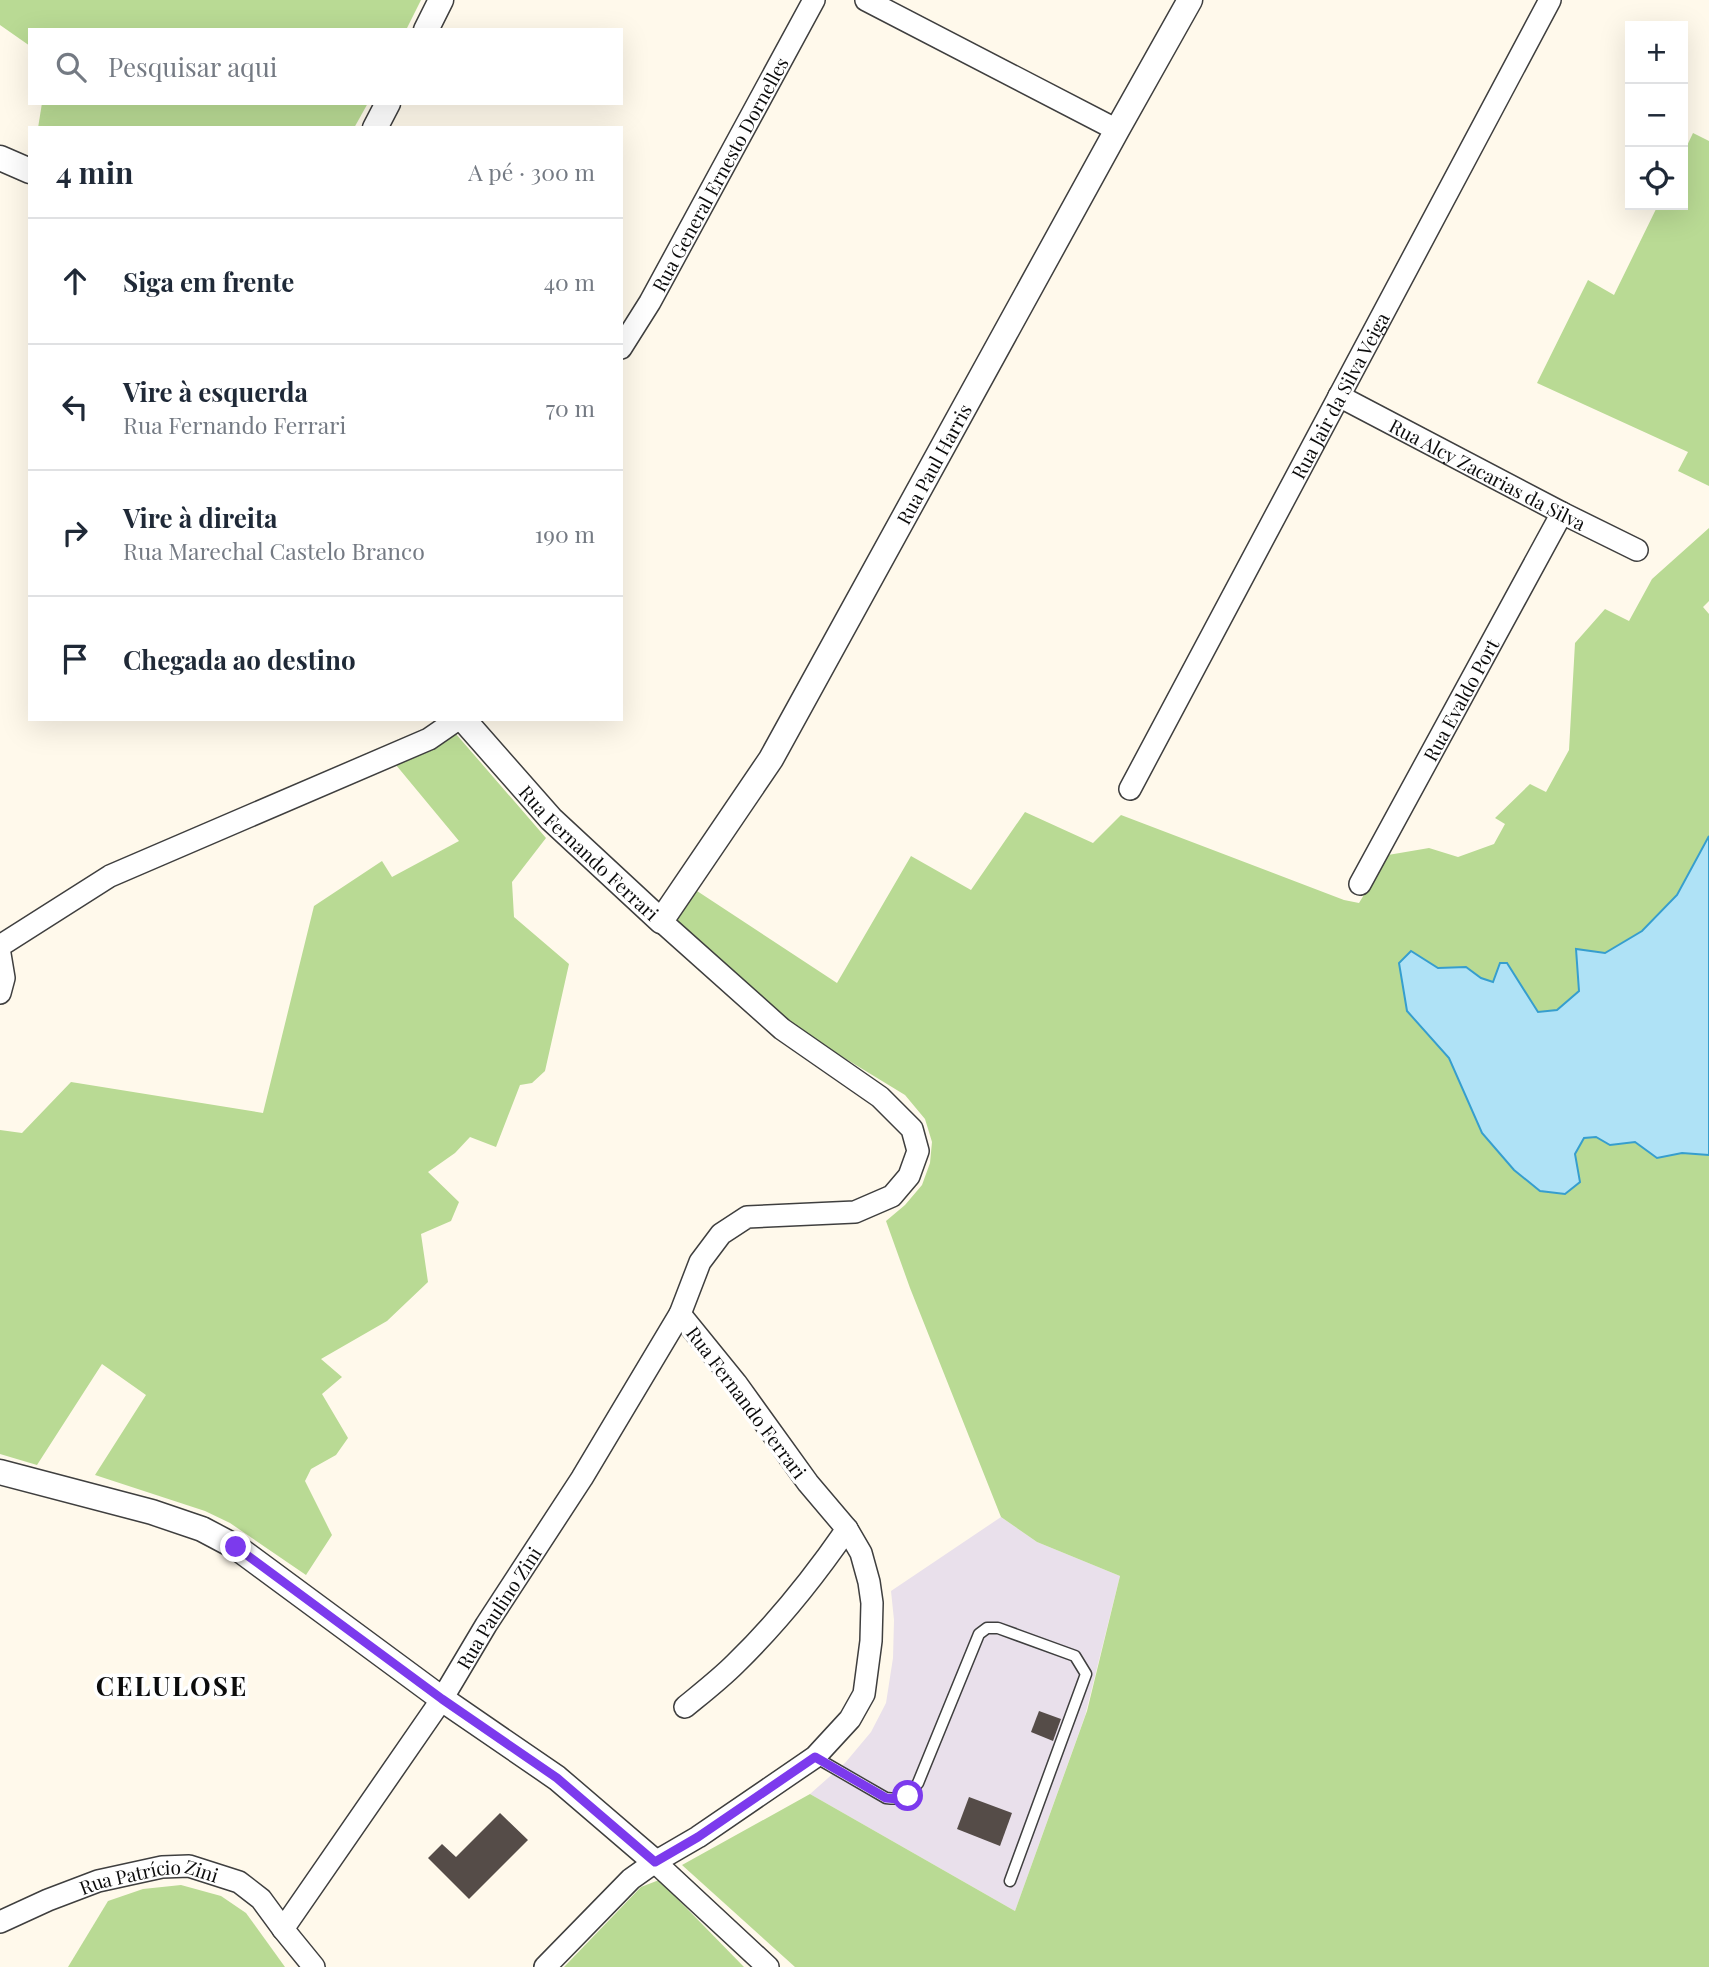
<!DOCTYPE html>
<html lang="pt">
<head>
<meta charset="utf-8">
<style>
  :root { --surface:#fff; --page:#f6f6f7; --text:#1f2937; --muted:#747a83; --line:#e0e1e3 }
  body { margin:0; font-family:"Playfair Display",serif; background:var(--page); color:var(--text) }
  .controls { position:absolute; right:21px; top:21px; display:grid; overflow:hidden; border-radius:0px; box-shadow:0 7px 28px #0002 }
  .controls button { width:63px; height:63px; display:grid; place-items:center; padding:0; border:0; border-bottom:2px solid var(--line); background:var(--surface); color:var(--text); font:35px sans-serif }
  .stop { position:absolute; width:21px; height:21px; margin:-16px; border:5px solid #7c3aed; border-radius:50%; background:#fff }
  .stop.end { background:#7c3aed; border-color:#fff; box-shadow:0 2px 7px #0008 }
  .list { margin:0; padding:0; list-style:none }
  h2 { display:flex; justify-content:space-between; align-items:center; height:91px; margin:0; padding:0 28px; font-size:30px }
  h2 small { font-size:23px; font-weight:400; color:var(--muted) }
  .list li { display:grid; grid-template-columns:46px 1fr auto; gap:21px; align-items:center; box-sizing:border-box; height:126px; padding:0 28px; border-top:2px solid var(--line) }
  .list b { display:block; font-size:26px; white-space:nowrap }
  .list p { margin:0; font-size:23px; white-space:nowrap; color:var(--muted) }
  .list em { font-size:23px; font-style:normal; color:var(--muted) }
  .icon { flex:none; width:38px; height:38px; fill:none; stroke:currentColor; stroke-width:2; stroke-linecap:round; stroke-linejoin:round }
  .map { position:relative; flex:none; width:1709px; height:1967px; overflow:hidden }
  .search { position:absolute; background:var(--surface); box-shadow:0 7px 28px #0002; left:28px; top:28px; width:595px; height:77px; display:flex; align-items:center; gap:18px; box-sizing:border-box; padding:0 24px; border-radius:0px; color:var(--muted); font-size:26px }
  .panel { position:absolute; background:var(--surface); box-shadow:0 7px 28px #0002; left:28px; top:126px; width:595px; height:595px; border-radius:0px }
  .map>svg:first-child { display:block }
</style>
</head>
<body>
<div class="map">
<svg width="1709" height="1967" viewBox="0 0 1709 1967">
  <rect width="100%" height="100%" fill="#fff9eb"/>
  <!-- industrial -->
  <polygon fill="#e9e0eb" points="1001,1517 1037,1542 1120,1576 1085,1716 1015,1911 810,1794 845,1763 871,1732 886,1703 893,1658 894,1620 891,1591"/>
  <!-- forest -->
  <g fill="#b9da94">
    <polygon points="0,0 421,0 406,30 30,30 30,46 0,25"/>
    <polygon points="42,103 368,103 354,128 38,128"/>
    <polygon points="1693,133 1709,141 1709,486 1678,471 1688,452 1537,383 1588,280 1614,295 1658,205 1683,205 1683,154"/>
    <polygon points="1709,528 1709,601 1703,607 1709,614 1709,836 1677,895 1642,931 1605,953 1579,991 1557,1010 1538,1012 1507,963 1500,964 1494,982 1481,978 1466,967 1438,968 1411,951 1407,1012 1449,1058 1482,1133 1575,1154 1584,1138 1596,1137 1610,1145 1635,1142 1657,1158 1682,1153 1709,1155 1709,1967 795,1967 682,1865 810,1794 1015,1911 1087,1711 1120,1576 1037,1542 1001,1517 910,1288 886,1221 905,1205 922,1185 930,1163 932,1142 925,1119 905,1095 787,1023 671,922 694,889 837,983 911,856 971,890 1025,812 1093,843 1121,815 1344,900 1359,903 1388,855 1429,848 1458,857 1494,844 1505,824 1495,818 1530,784 1546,792 1569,750 1575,643 1605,609 1629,621 1652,579"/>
    <polygon points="456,734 546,838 512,882 514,917 569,964 545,1071 532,1083 520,1085 496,1147 470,1137 455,1153 428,1172 459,1202 451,1221 421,1234 428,1282 387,1321 321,1359 342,1377 322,1394 348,1438 336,1455 311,1469 305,1481 332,1535 306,1575 230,1523 205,1511 95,1475 146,1395 102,1364 37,1465 0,1454 0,1130 22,1133 71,1082 263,1113 314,906 382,861 392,877 459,841 396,765 435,749"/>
    <polygon points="659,1880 744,1967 564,1967 641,1887"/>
    <polygon points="181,1885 221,1896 246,1913 285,1967 68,1967 108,1901 143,1889"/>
  </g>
  <!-- water -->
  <polygon fill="#afe2f6" stroke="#369ece" stroke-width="2" points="1709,836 1709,1155 1682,1153 1657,1158 1635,1142 1610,1145 1596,1137 1584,1138 1575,1154 1580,1182 1565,1194 1540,1191 1514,1170 1482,1133 1449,1058 1407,1011 1399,963 1411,951 1438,968 1466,967 1481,978 1493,982 1500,963 1507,963 1538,1012 1557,1010 1579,991 1576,949 1605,953 1642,931 1677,895"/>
  <!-- building -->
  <g fill="#554c48">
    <polygon points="1039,1711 1061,1719 1053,1741 1031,1732"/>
    <polygon points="969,1797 1012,1813 1000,1846 957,1829"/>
    <polygon points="500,1813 528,1840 469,1899 428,1858 442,1844 456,1857"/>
  </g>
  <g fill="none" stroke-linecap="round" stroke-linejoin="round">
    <!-- service casing -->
    <g stroke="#3f3f3f" stroke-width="13">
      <path id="service" d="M815,1757L886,1798C905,1800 907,1798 918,1783L979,1634L987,1628H998L1075,1656L1086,1674L1010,1881"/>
    </g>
    <!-- minor casing -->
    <g stroke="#3f3f3f" stroke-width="24">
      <g id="minor">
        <polyline points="866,0 1117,130"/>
        <path id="s1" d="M621,348L650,302L814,0"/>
        <path id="s2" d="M1339,396L1562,513L1637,550"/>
        <path id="s3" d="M1130,789L1550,0"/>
        <path id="s4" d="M1360,884L1562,513"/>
        <polyline points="0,946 110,876 429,739 458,719"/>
        <polyline points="0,954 4,978 0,993"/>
        <path d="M685,1707C702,1693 720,1679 735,1664C777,1623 814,1577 847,1529"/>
        <polyline points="655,1862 768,1967"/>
        <path id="s5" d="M0,1922L48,1900L98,1881L162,1867L189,1866L239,1882L261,1899L283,1929L314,1967"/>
        <path id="s6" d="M283,1929L442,1699L486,1625L582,1478L680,1314L700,1262L721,1234L747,1217L855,1212L892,1196L909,1176L918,1151L912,1129L880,1097L782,1029L661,921"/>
        <polyline points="545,1967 631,1879 655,1862 698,1837 815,1757 850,1719 864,1694 871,1641 872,1603 869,1582 861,1553 847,1529 808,1483 736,1383 680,1314"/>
      </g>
    </g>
    <!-- tertiary casing -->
    <g stroke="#3f3f3f" stroke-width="27">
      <g id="tertiary">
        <polyline points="426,30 441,0"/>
        <polyline points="375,128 388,103"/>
        <polyline points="0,158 30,171"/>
        <path id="s7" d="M463,719L551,819L661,921L771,759L1117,130L1190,0"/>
        <polyline points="0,1472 152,1512 202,1529 236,1547 442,1699 557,1778 655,1862"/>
      </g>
    </g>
    <!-- service -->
    <use href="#service" stroke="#fff" stroke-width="10"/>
    <!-- minor -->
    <use href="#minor" stroke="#fff" stroke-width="21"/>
    <!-- tertiary -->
    <use href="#tertiary" stroke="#fff" stroke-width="24"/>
  </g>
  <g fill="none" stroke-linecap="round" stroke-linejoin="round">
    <!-- route -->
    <polyline stroke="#7c3aed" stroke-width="9" points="236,1547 442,1699 557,1778 655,1862 698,1837 815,1757 886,1798 899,1799 908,1796"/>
  </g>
  <g text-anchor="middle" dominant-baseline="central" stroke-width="7" stroke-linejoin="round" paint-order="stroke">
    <!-- street labels -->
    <g font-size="19" fill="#0c0c0c" stroke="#fff">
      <text stroke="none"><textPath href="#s1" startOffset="200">Rua General Ernesto Dornelles</textPath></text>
      <text stroke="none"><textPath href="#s3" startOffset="446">Rua Jair da Silva Veiga</textPath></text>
      <text stroke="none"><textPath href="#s7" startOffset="816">Rua Paul Harris</textPath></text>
      <text stroke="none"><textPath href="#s2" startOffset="168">Rua Alcy Zacarias da Silva</textPath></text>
      <text stroke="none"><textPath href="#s4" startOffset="210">Rua Evaldo Port</textPath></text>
      <text stroke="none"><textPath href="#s7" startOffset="184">Rua Fernando Ferrari</textPath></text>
      <text transform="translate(747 1402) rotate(53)">Rua Fernando Ferrari</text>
      <text stroke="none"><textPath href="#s6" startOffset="387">Rua Paulino Zini</textPath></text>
      <text stroke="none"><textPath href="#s5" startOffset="158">Rua Patrício Zini</textPath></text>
    </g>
    <!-- district labels -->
    <g font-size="26" font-weight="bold" letter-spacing="2" fill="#0c0c0c" stroke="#fff">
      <text x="172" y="1685">CELULOSE</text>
    </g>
  </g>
</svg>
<div class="controls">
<button>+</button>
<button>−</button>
<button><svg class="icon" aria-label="locate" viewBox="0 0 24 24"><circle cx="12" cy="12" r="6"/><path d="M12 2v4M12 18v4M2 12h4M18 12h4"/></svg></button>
</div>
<div class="stop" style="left:908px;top:1796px"></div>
<div class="stop end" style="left:236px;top:1547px"></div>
<div class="search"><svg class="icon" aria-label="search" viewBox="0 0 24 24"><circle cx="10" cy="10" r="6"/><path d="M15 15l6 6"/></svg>Pesquisar aqui</div>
<section class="panel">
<h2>4 min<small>A pé · 300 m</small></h2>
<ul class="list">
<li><svg class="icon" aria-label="ahead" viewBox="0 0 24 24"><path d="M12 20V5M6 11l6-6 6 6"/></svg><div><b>Siga em frente</b></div><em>40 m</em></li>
<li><svg class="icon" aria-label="left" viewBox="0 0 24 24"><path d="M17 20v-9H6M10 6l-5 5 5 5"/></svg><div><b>Vire à esquerda</b><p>Rua Fernando Ferrari</p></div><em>70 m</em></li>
<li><svg class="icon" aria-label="right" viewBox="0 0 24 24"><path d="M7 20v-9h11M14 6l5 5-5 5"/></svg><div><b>Vire à direita</b><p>Rua Marechal Castelo Branco</p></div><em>190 m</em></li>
<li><svg class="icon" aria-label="arrive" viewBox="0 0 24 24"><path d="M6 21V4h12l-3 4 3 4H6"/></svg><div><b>Chegada ao destino</b></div></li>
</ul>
</section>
</div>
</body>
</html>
